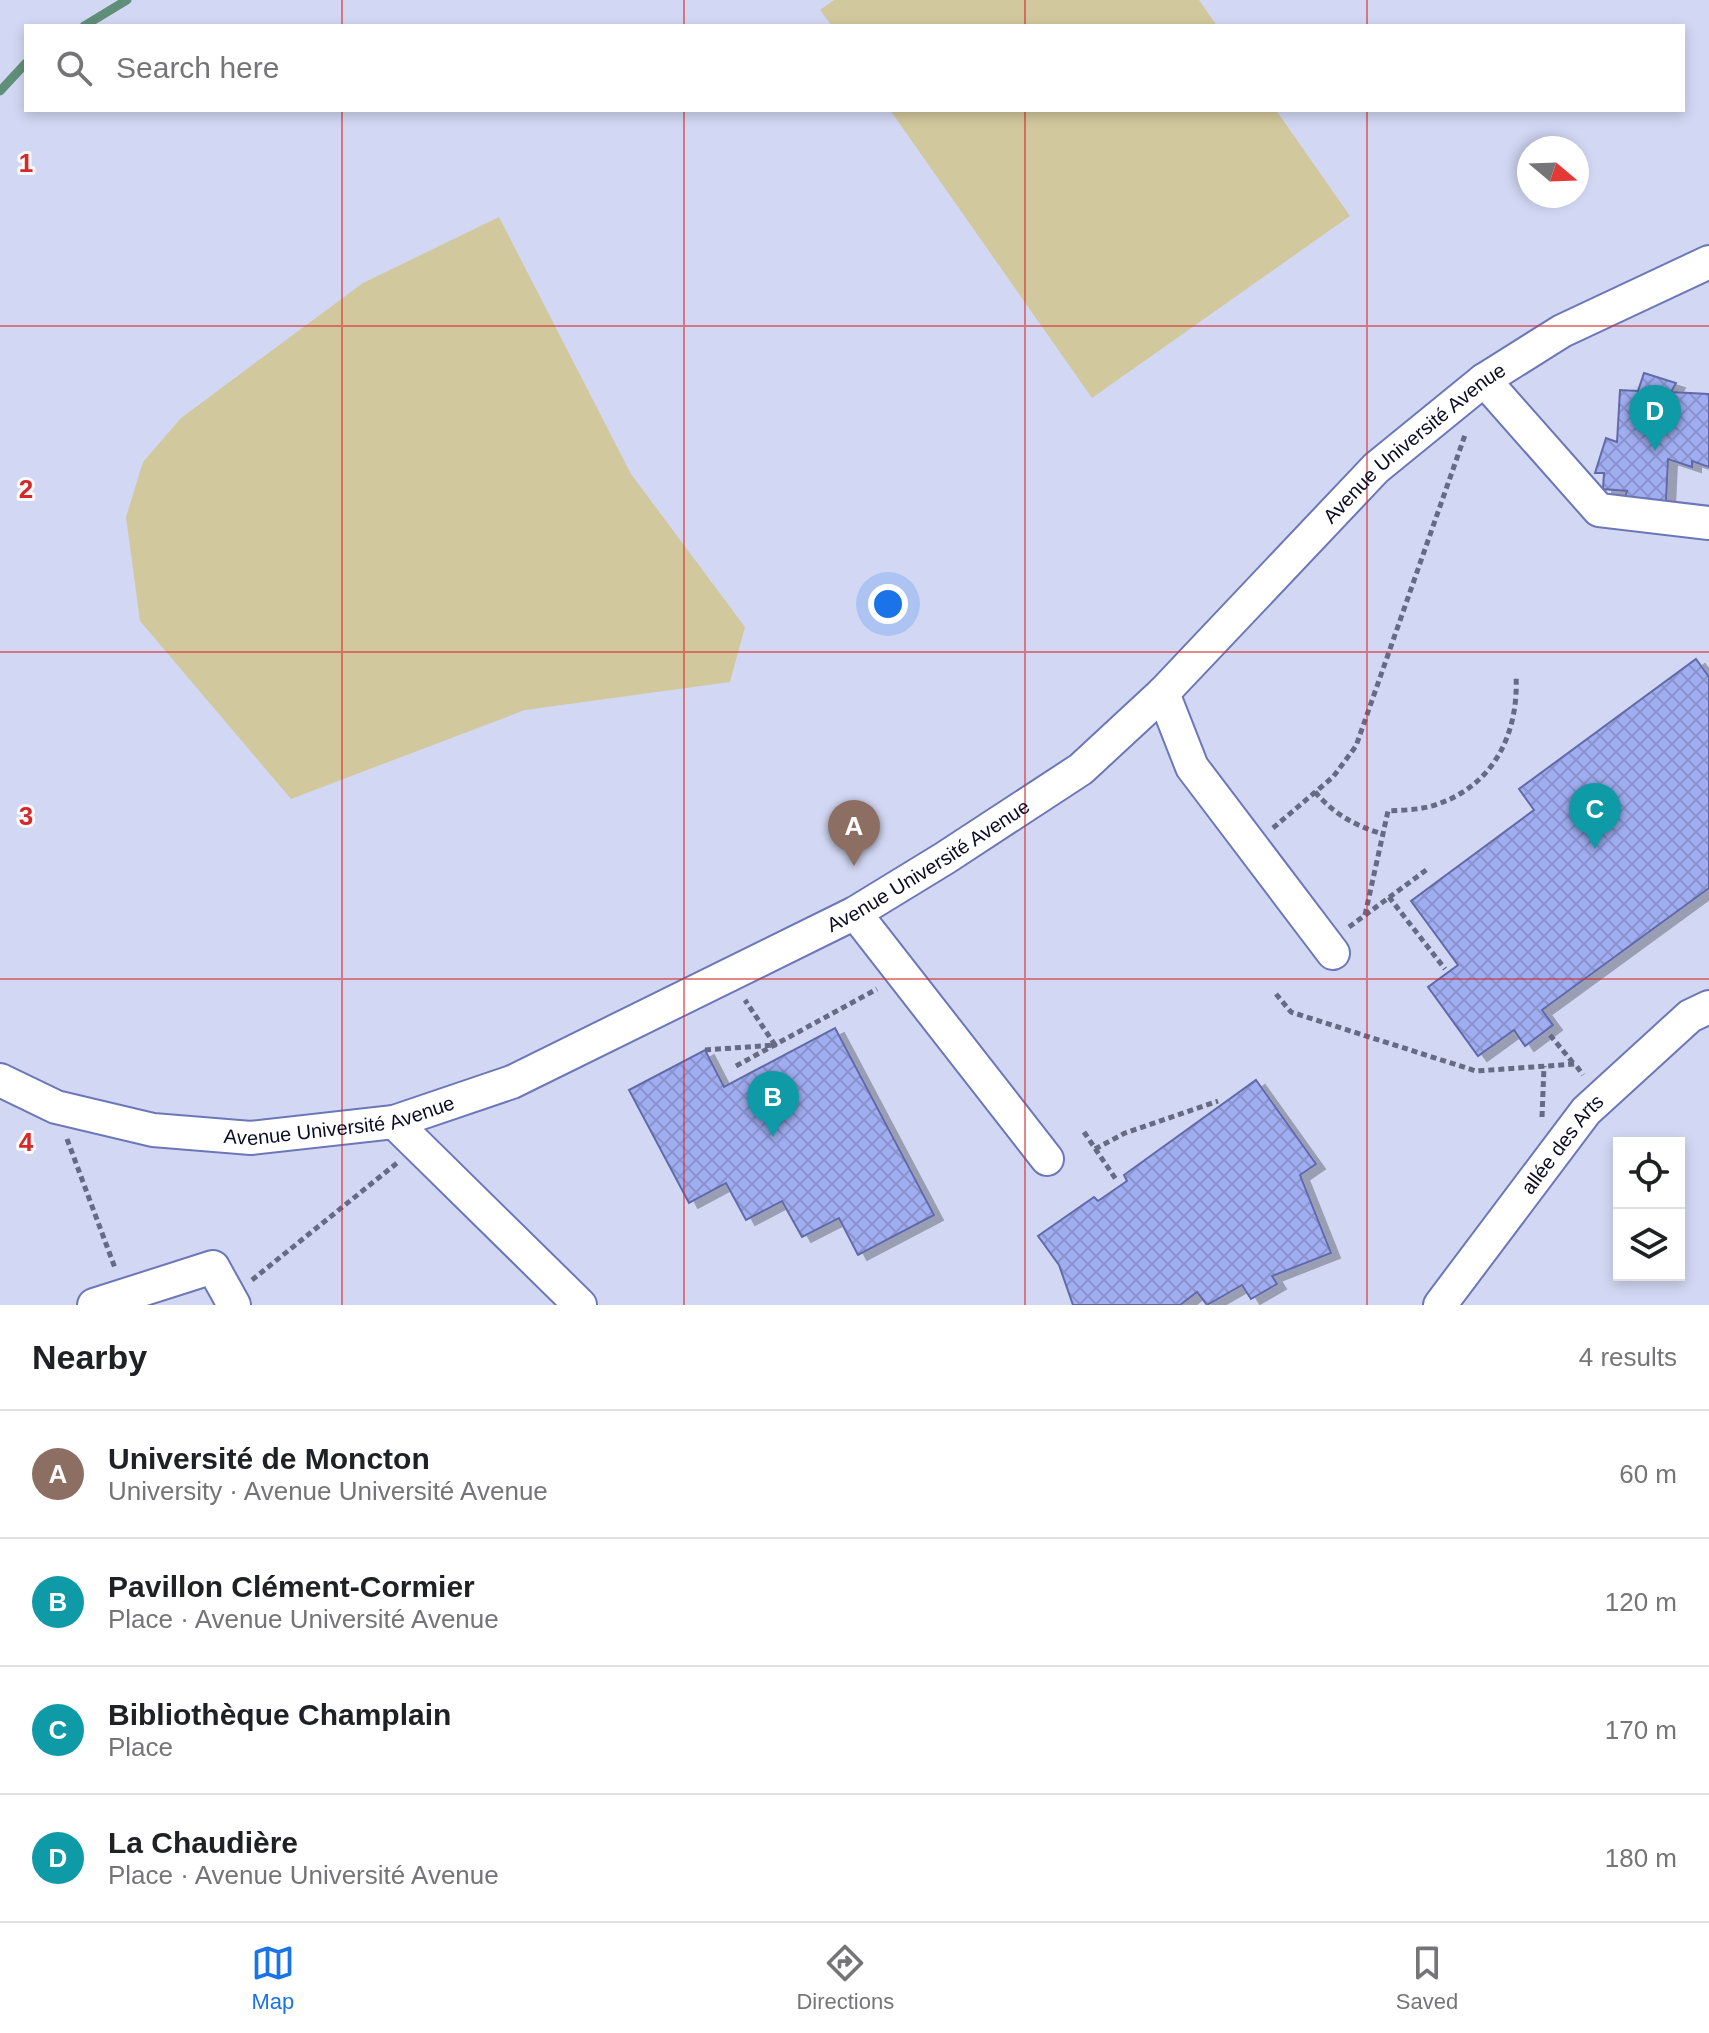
<!DOCTYPE html>
<html lang="en">
<head>
<meta charset="utf-8">
<style>
  :root { --surface:#fff; --page:#f2f2f2; --text:#202124; --muted:#757577; --line:#e0e0e0; --accent:#1a73e8 }
  body { margin:0; font-family:Helvetica,sans-serif; background:var(--page); color:var(--text) }
  .controls { position:absolute; right:24px; bottom:24px; display:grid; overflow:hidden; border-radius:0px; box-shadow:0 4px 12px #0003 }
  .controls button { width:72px; height:72px; display:grid; place-items:center; padding:0; border:0; border-bottom:2px solid var(--line); background:var(--surface); color:var(--text); font:40px sans-serif }
  .compass { position:absolute; left:1517px; top:136px; width:72px; height:72px; border-radius:50%; background:var(--surface); box-shadow:0 4px 12px #0003; rotate:109deg }
  .you { position:absolute; left:888px; top:604px; width:28px; height:28px; margin:-20px; border:6px solid #fff; border-radius:50%; background:#1a73e8; box-shadow:0 0 0 12px #1a73e833 }
  .badge { display:grid; place-items:center; width:52px; height:52px; border-radius:50%; background:var(--accent); color:#fff; font-size:26px; font-weight:700 }
  .pin { position:absolute; translate:-50% -66px; filter:drop-shadow(0 2px 4px #0008) }
  .pin::after { content:''; position:absolute; top:42px; width:28px; height:24px; background:inherit; clip-path:polygon(0 0,100% 0,50% 100%) }
  .list { margin:0; padding:0; list-style:none }
  h2 { display:flex; justify-content:space-between; align-items:center; height:104px; margin:0; padding:0 32px; font-size:34px }
  h2 small { font-size:26px; font-weight:400; color:var(--muted) }
  .list li { display:grid; grid-template-columns:52px 1fr auto; gap:24px; align-items:center; box-sizing:border-box; height:128px; padding:0 32px; border-top:2px solid var(--line) }
  .list b { display:block; font-size:30px; white-space:nowrap }
  .list p { margin:0; font-size:26px; white-space:nowrap; color:var(--muted) }
  .list em { font-size:26px; font-style:normal; color:var(--muted) }
  .icon { flex:none; width:44px; height:44px; fill:none; stroke:currentColor; stroke-width:2; stroke-linecap:round; stroke-linejoin:round }
  .map { position:relative; flex:none; width:1709px; height:1305px; overflow:hidden }
  .search { position:absolute; background:var(--surface); box-shadow:0 4px 12px #0003; left:24px; right:24px; top:24px; height:88px; display:flex; align-items:center; gap:20px; box-sizing:border-box; padding:0 28px; border-radius:0px; color:var(--muted); font-size:30px }
  .sheet { height:616px; background:var(--surface) }
  nav { display:flex; justify-content:space-around; align-items:center; box-sizing:border-box; height:112px; border-top:2px solid var(--line); background:var(--surface); font-size:22px; color:var(--muted) }
  nav a { display:grid; justify-items:center; gap:4px }
  nav .on { color:var(--accent) }
  .map>svg:first-child { display:block }
</style>
</head>
<body>
<div class="map">
<svg width="1709" height="1305" viewBox="0 0 1709 1305">
  <defs>
    <pattern id="building-cross-hatch" width="8" height="8" patternUnits="userSpaceOnUse" patternTransform="scale(2)"><rect width="8" height="8" fill="#a1adf1"/><path d="M0 0l8 8M0 8l8-8" fill="none" stroke="#8994ce"/></pattern>
    <filter id="shadow"><feDropShadow dx="9" dy="5" stdDeviation="0" flood-color="#0004"/></filter>
  </defs>
  <rect width="100%" height="100%" fill="#d2d8f4"/>
  <!-- green -->
  <g fill="#d2c89d">
    <polygon points="834,0 1199,0 1217,26 832,26 820,10"/>
    <polygon points="890,110 1276,110 1350,216 1092,398"/>
    <polygon points="499,217 631,474 745,627 730,682 525,710 291,799 140,621 126,517 143,462 181,418 363,283"/>
  </g>
  <g fill="none" stroke-linecap="round" stroke-linejoin="round">
    <!-- stream -->
    <g stroke="#608f79" stroke-width="9">
      <polyline points="84,26 127,0"/>
      <polyline points="0,91 26,63"/>
    </g>
  </g>
  <!-- building -->
  <g fill="url(#building-cross-hatch)" stroke="#616ba9" stroke-width="2" filter="url(#shadow)">
    <polygon points="1644,373 1676,383 1671,392 1709,394 1709,467 1692,461 1692,467 1668,459 1666,501 1623,504 1627,491 1603,489 1604,473 1595,473 1606,438 1617,442 1620,390 1638,391"/>
    <polygon points="1696,659 1709,677 1709,888 1542,1010 1553,1025 1525,1046 1514,1030 1478,1056 1428,987 1458,965 1411,901 1534,810 1519,789"/>
    <polygon points="835,1028 934,1215 858,1255 839,1218 802,1237 782,1201 746,1220 726,1183 689,1203 629,1090 705,1050 724,1087"/>
    <polygon points="1256,1080 1316,1164 1300,1175 1331,1253 1272,1276 1277,1284 1251,1299 1242,1285 1207,1305 1197,1292 1180,1305 1073,1305 1059,1265 1038,1236 1094,1197 1098,1201 1127,1181 1124,1175"/>
  </g>
  <g fill="none" stroke-linecap="round" stroke-linejoin="round">
    <!-- minor casing -->
    <g stroke="#6c77b7" stroke-width="36">
      <g id="minor">
        <polyline points="1484,380 1599,510 1709,523"/>
        <polyline points="1163,693 1192,767 1333,953"/>
        <polyline points="855,913 1047,1159"/>
        <path id="s1" d="M0,1080L56,1107L153,1130L251,1138L394,1122L512,1082L855,913L945,858L1081,769L1163,693L1376,468L1484,380L1562,331L1709,262"/>
        <polyline points="394,1122 580,1305"/>
        <polyline points="94,1305 213,1267 234,1305"/>
        <path id="s2" d="M1440,1305L1586,1111L1690,1016L1709,1007"/>
      </g>
    </g>
    <!-- path -->
    <g stroke="#666a84" stroke-width="5" stroke-dasharray="6 4" stroke-linecap="butt">
      <path d="M1315,792C1334,814 1355,826 1383,834"/>
      <polyline points="1273,828 1333,777 1356,746 1465,435"/>
      <polyline points="1389,897 1445,969"/>
      <path d="M1365,915L1388,811C1404,810 1422,810 1438,804C1495,784 1519,732 1516,675"/>
      <polyline points="1349,927 1429,868"/>
      <polyline points="1276,994 1291,1012 1476,1071 1575,1064 1583,1075"/>
      <polyline points="1550,1035 1574,1064"/>
      <polyline points="705,1050 775,1045 745,1000"/>
      <polyline points="736,1066 877,989"/>
      <polyline points="1542,1117 1544,1066"/>
      <polyline points="1084,1132 1117,1181"/>
      <polyline points="67,1139 115,1268"/>
      <polyline points="1095,1149 1125,1133 1218,1101"/>
      <polyline points="252,1280 397,1163"/>
    </g>
    <!-- minor -->
    <use href="#minor" stroke="#fff" stroke-width="32"/>
  </g>
  <!-- grid -->
  <path fill="none" stroke="#d62828" stroke-width="2" stroke-opacity="0.55" d="M342,0V26M684,0V26M1025,0V26M1367,0V26M342,110V1305M684,110V1305M1025,110V1305M1367,110V1305M0,326H1709M0,652H1709M0,979H1709"/>
  <g text-anchor="middle" dominant-baseline="central" stroke-width="6" stroke-linejoin="round" paint-order="stroke">
    <!-- street labels -->
    <g font-size="20" fill="#0b0d26" stroke="#fafafa">
      <text stroke="none"><textPath href="#s1" startOffset="1646">Avenue Université Avenue</textPath></text>
      <text stroke="none"><textPath href="#s1" startOffset="998">Avenue Université Avenue</textPath></text>
      <text stroke="none"><textPath href="#s1" startOffset="350">Avenue Université Avenue</textPath></text>
      <text stroke="none"><textPath href="#s2" startOffset="202">allée des Arts</textPath></text>
    </g>
  </g>
  <g font-size="26" text-anchor="middle" font-weight="bold" fill="#d62828" stroke="#fafafa" stroke-width="6" stroke-linejoin="round" paint-order="stroke">
    <text x="26" y="172">1</text>
    <text x="26" y="498">2</text>
    <text x="26" y="825">3</text>
    <text x="26" y="1151">4</text>
  </g>
</svg>
<div class="controls">
<button><svg class="icon" aria-label="locate" viewBox="0 0 24 24"><circle cx="12" cy="12" r="6"/><path d="M12 2v4M12 18v4M2 12h4M18 12h4"/></svg></button>
<button><svg class="icon" aria-label="layers" viewBox="0 0 24 24"><path d="M12 4l9 5-9 5-9-5zM3 14l9 5 9-5"/></svg></button>
</div>
<svg class="compass" viewBox="-18 -18 36 36"><path d="M0-13l5 13h-10z" fill="#e53935"/><path d="M0 13l5-13h-10z" fill="#757577"/></svg>
<div class="you"></div>
<div class="pin badge" style="left:854px;top:866px;background:#8d6e63">A</div>
<div class="pin badge" style="left:773px;top:1137px;background:#0f9aa8">B</div>
<div class="pin badge" style="left:1595px;top:849px;background:#0f9aa8">C</div>
<div class="pin badge" style="left:1655px;top:451px;background:#0f9aa8">D</div>
<div class="search"><svg class="icon" aria-label="search" viewBox="0 0 24 24"><circle cx="10" cy="10" r="6"/><path d="M15 15l6 6"/></svg>Search here</div>
</div>
<section class="sheet">
<h2>Nearby<small>4 results</small></h2>
<ul class="list">
<li><span class="badge" style="background:#8d6e63">A</span><div><b>Université de Moncton</b><p>University · Avenue Université Avenue</p></div><em>60 m</em></li>
<li><span class="badge" style="background:#0f9aa8">B</span><div><b>Pavillon Clément-Cormier</b><p>Place · Avenue Université Avenue</p></div><em>120 m</em></li>
<li><span class="badge" style="background:#0f9aa8">C</span><div><b>Bibliothèque Champlain</b><p>Place</p></div><em>170 m</em></li>
<li><span class="badge" style="background:#0f9aa8">D</span><div><b>La Chaudière</b><p>Place · Avenue Université Avenue</p></div><em>180 m</em></li>
</ul>
</section>
<nav>
<a class="on"><svg class="icon" aria-label="map" viewBox="0 0 24 24"><path d="M3 6l6-2 6 2 6-2v14l-6 2-6-2-6 2zM9 4v14M15 6v14"/></svg>Map</a>
<a><svg class="icon" aria-label="directions" viewBox="0 0 24 24"><path d="M12 3l9 9-9 9-9-9zM9 14v-3h6M13 9l2 2-2 2"/></svg>Directions</a>
<a><svg class="icon" aria-label="saved" viewBox="0 0 24 24"><path d="M7 4h10v16l-5-4-5 4z"/></svg>Saved</a>
</nav>
</body>
</html>
